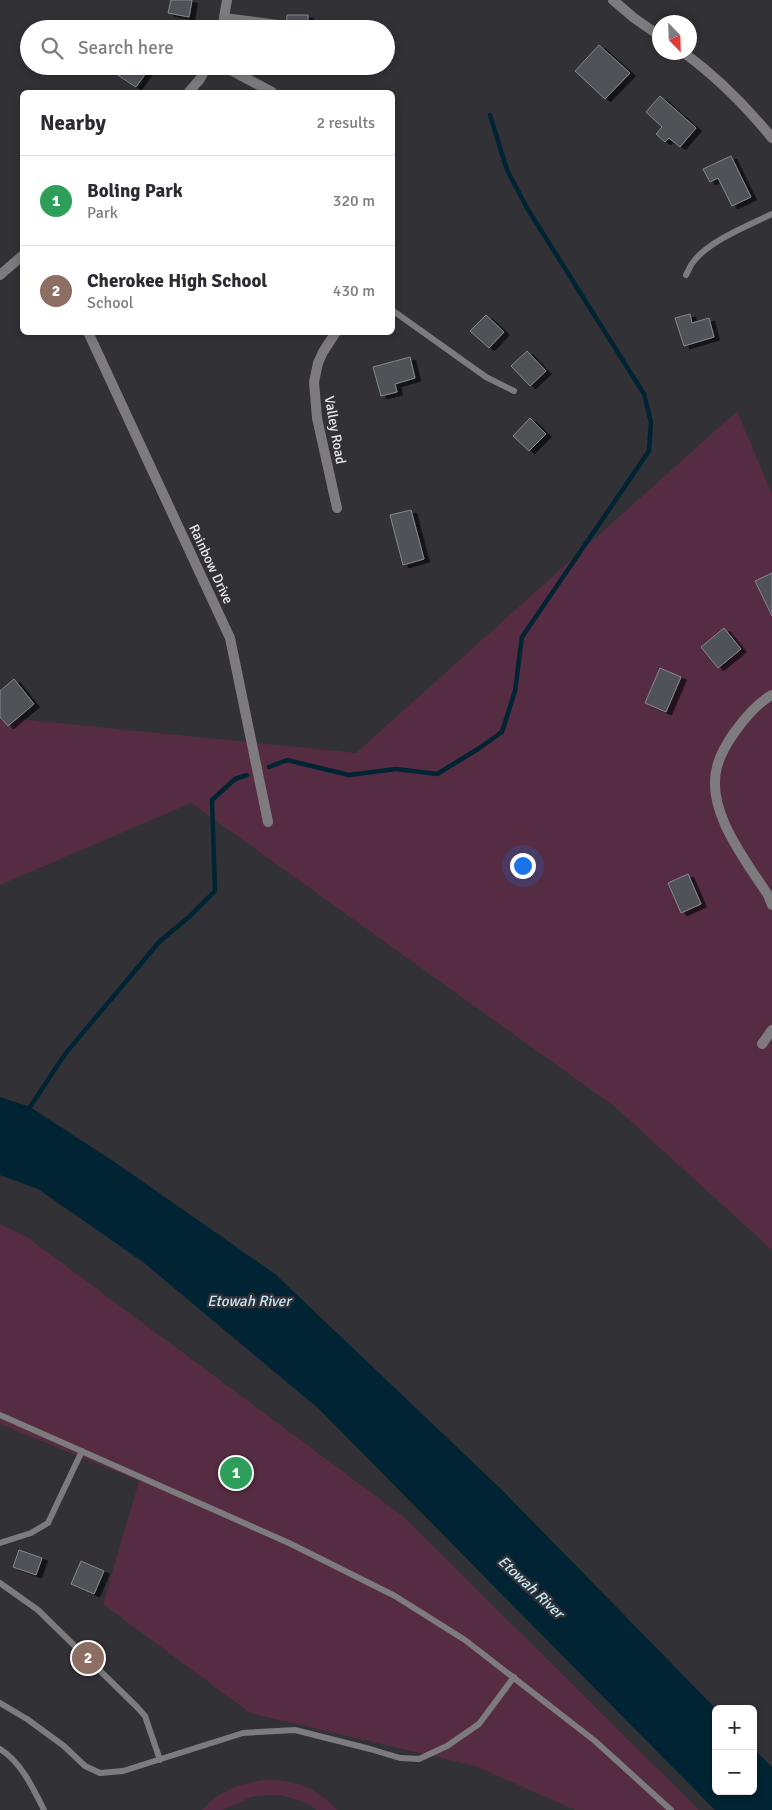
<!DOCTYPE html>
<html lang="en">
<head>
<meta charset="utf-8">
<style>
  :root { --surface:#fff; --page:#f2f2f3; --text:#2b2b33; --muted:#7c7c81; --line:#e1e1e2; --accent:#2563eb }
  body { margin:0; font-family:Signika,sans-serif; background:var(--page); color:var(--text) }
  .controls { position:absolute; right:15px; bottom:15px; display:grid; overflow:hidden; border-radius:8px; box-shadow:0 2px 8px #0003 }
  .controls button { width:45px; height:45px; display:grid; place-items:center; padding:0; border:0; border-bottom:1px solid var(--line); background:var(--surface); color:var(--text); font:25px sans-serif }
  .compass { position:absolute; left:652px; top:15px; width:45px; height:45px; border-radius:50%; background:var(--surface); box-shadow:0 2px 8px #0003; rotate:157deg }
  .you { position:absolute; left:522px; top:865px; width:18px; height:18px; margin:-12px; border:4px solid #fff; border-radius:50%; background:#1a73e8; box-shadow:0 0 0 8px #1a73e833 }
  .badge { display:grid; place-items:center; width:32px; height:32px; border-radius:50%; background:var(--accent); color:#fff; font-size:16px; font-weight:700 }
  .pin { position:absolute; translate:-50% -50%; border:2px solid #fff; box-shadow:0 1px 5px #0006 }
  .list { margin:0; padding:0; list-style:none }
  h2 { display:flex; justify-content:space-between; align-items:center; height:65px; margin:0; padding:0 20px; font-size:21px }
  h2 small { font-size:16px; font-weight:400; color:var(--muted) }
  .list li { display:grid; grid-template-columns:32px 1fr auto; gap:15px; align-items:center; box-sizing:border-box; height:90px; padding:0 20px; border-top:1px solid var(--line) }
  .list b { display:block; font-size:19px; white-space:nowrap }
  .list p { margin:0; font-size:16px; white-space:nowrap; color:var(--muted) }
  .list em { font-size:16px; font-style:normal; color:var(--muted) }
  .icon { flex:none; width:28px; height:28px; fill:none; stroke:currentColor; stroke-width:2; stroke-linecap:round; stroke-linejoin:round }
  .map { position:relative; flex:none; width:772px; height:1810px; overflow:hidden }
  .search { position:absolute; background:var(--surface); box-shadow:0 2px 8px #0003; left:20px; top:20px; width:375px; height:55px; display:flex; align-items:center; gap:12px; box-sizing:border-box; padding:0 18px; border-radius:28px; color:var(--muted); font-size:19px }
  .panel { position:absolute; background:var(--surface); box-shadow:0 2px 8px #0003; left:20px; top:90px; width:375px; height:245px; border-radius:8px }
  .map>svg:first-child { display:block }
</style>
</head>
<body>
<div class="map">
<svg width="772" height="1810" viewBox="0 0 772 1810">
  <defs>
    <filter id="shadow"><feDropShadow dx="5.5" dy="3" stdDeviation="0" flood-color="#0009"/></filter>
  </defs>
  <rect width="100%" height="100%" fill="#313136"/>
  <!-- green -->
  <g fill="#562c43">
    <polygon points="737,411 772,494 772,1250 614,1106 191,803 0,885 0,717 356,753"/>
    <polygon points="0,1224 27,1237 404,1517 699,1810 575,1810 475,1766 250,1713 103,1604 139,1481 0,1424"/>
    <path d="M265,1780C296,1780 315,1787 337,1810H316L309,1804L295,1799L280,1795H266L251,1797L223,1810H202C220,1791 240,1783 265,1780Z"/>
  </g>
  <!-- water -->
  <polygon fill="#002433" points="0,1097 30,1107 116,1163 275,1274 502,1490 716,1709 716,1791 753,1791 753,1748 772,1767 772,1810 715,1810 319,1409 143,1262 38,1189 0,1175"/>
  <g fill="none" stroke-linecap="round" stroke-linejoin="round">
    <!-- stream -->
    <g stroke="#002433" stroke-width="4.5">
      <polyline points="269,767 287,760 349,775 396,769 437,774 478,749 502,732 515,691 522,637 649,451 651,422 644,394 527,208 507,170 490,115"/>
      <polyline points="24,1109 30,1107 65,1054 160,941 189,917 215,891 212,800 235,779 247,775"/>
    </g>
  </g>
  <!-- building -->
  <g fill="#4f5358" stroke="#84888e" filter="url(#shadow)">
    <polygon points="171,0 192,0 189,17 168,13"/>
    <polygon points="287,15 308,15 308,29 286,29"/>
    <polygon points="599,45 630,73 605,99 575,71"/>
    <polygon points="122,66 151,66 136,87 116,74"/>
    <polygon points="660,96 696,128 680,147 669,138 665,142 656,134 662,127 646,112"/>
    <polygon points="731,156 751,197 732,206 718,178 710,182 703,169"/>
    <polygon points="690,314 692,323 709,318 714,337 684,346 675,318"/>
    <polygon points="486,315 504,332 489,348 470,331"/>
    <polygon points="527,351 546,371 530,386 511,366"/>
    <polygon points="410,357 415,378 395,384 397,392 381,396 373,367"/>
    <polygon points="530,418 546,434 529,451 513,436"/>
    <polygon points="411,510 424,559 403,565 390,515"/>
    <polygon points="772,573 772,616 755,581"/>
    <polygon points="724,628 741,649 718,668 701,647"/>
    <polygon points="660,668 681,677 666,712 645,703"/>
    <polygon points="14,679 34,704 8,726 0,717 0,691"/>
    <polygon points="688,874 701,904 681,913 668,883"/>
    <polygon points="19,1550 42,1558 36,1575 13,1567"/>
    <polygon points="81,1561 104,1571 94,1594 71,1584"/>
  </g>
  <g fill="none" stroke-linecap="round" stroke-linejoin="round">
    <!-- lane -->
    <g stroke="#7d7b7e" stroke-width="6">
      <path d="M686,275C689,270 690,265 694,261C709,241 749,225 772,214"/>
      <polyline points="392,310 486,377 514,391"/>
      <polyline points="0,1415 289,1543 395,1596 465,1640 595,1741 671,1810"/>
      <polyline points="0,1543 31,1533 48,1523 82,1451"/>
      <polyline points="0,1583 38,1610 137,1707 145,1716 160,1760"/>
      <polyline points="0,1703 27,1719 64,1746 85,1766 100,1773 123,1771 243,1733 295,1730 370,1749 400,1758 419,1759 447,1746 479,1724 514,1677"/>
      <path d="M0,1749C21,1762 33,1788 44,1810"/>
    </g>
    <!-- street -->
    <g stroke="#7d7b7e" stroke-width="10">
      <polyline points="613,0 634,18 660,36"/>
      <polyline points="224,18 278,25"/>
      <polyline points="222,29 227,0"/>
      <path d="M683,52C717,77 746,106 772,138"/>
      <polyline points="223,66 272,92"/>
      <polyline points="189,92 200,79 207,66"/>
      <polyline points="0,275 22,256"/>
      <polyline points="88,332 230,638 268,822"/>
      <polyline points="336,332 323,352 318,363 314,382 317,418 337,508"/>
      <path d="M772,695C757,703 744,719 734,733C727,743 720,754 717,767C705,810 746,861 768,895L772,905"/>
      <polyline points="762,1044 772,1030"/>
    </g>
  </g>
  <g text-anchor="middle" dominant-baseline="central" stroke-width="5" stroke-linejoin="round" paint-order="stroke">
    <!-- street labels -->
    <g font-size="14" fill="#e8e8ec" stroke="#313136">
      <text transform="translate(335 430) rotate(80)">Valley Road</text>
      <text transform="translate(211 564) rotate(65)">Rainbow Drive</text>
    </g>
    <!-- water labels -->
    <g font-size="15" font-style="italic" fill="#c3e7f9" stroke="#313136">
      <text x="249" y="1301">Etowah River</text>
      <text transform="translate(531 1587) rotate(43)">Etowah River</text>
    </g>
  </g>
</svg>
<div class="controls">
<button>+</button>
<button>−</button>
</div>
<svg class="compass" viewBox="-18 -18 36 36"><path d="M0-13l5 13h-10z" fill="#e53935"/><path d="M0 13l5-13h-10z" fill="#7c7c81"/></svg>
<div class="you"></div>
<div class="pin badge" style="left:236px;top:1473px;background:#2e9e5b">1</div>
<div class="pin badge" style="left:88px;top:1658px;background:#8d6e63">2</div>
<div class="search"><svg class="icon" aria-label="search" viewBox="0 0 24 24"><circle cx="10" cy="10" r="6"/><path d="M15 15l6 6"/></svg>Search here</div>
<section class="panel">
<h2>Nearby<small>2 results</small></h2>
<ul class="list">
<li><span class="badge" style="background:#2e9e5b">1</span><div><b>Boling Park</b><p>Park</p></div><em>320 m</em></li>
<li><span class="badge" style="background:#8d6e63">2</span><div><b>Cherokee High School</b><p>School</p></div><em>430 m</em></li>
</ul>
</section>
</div>
</body>
</html>
